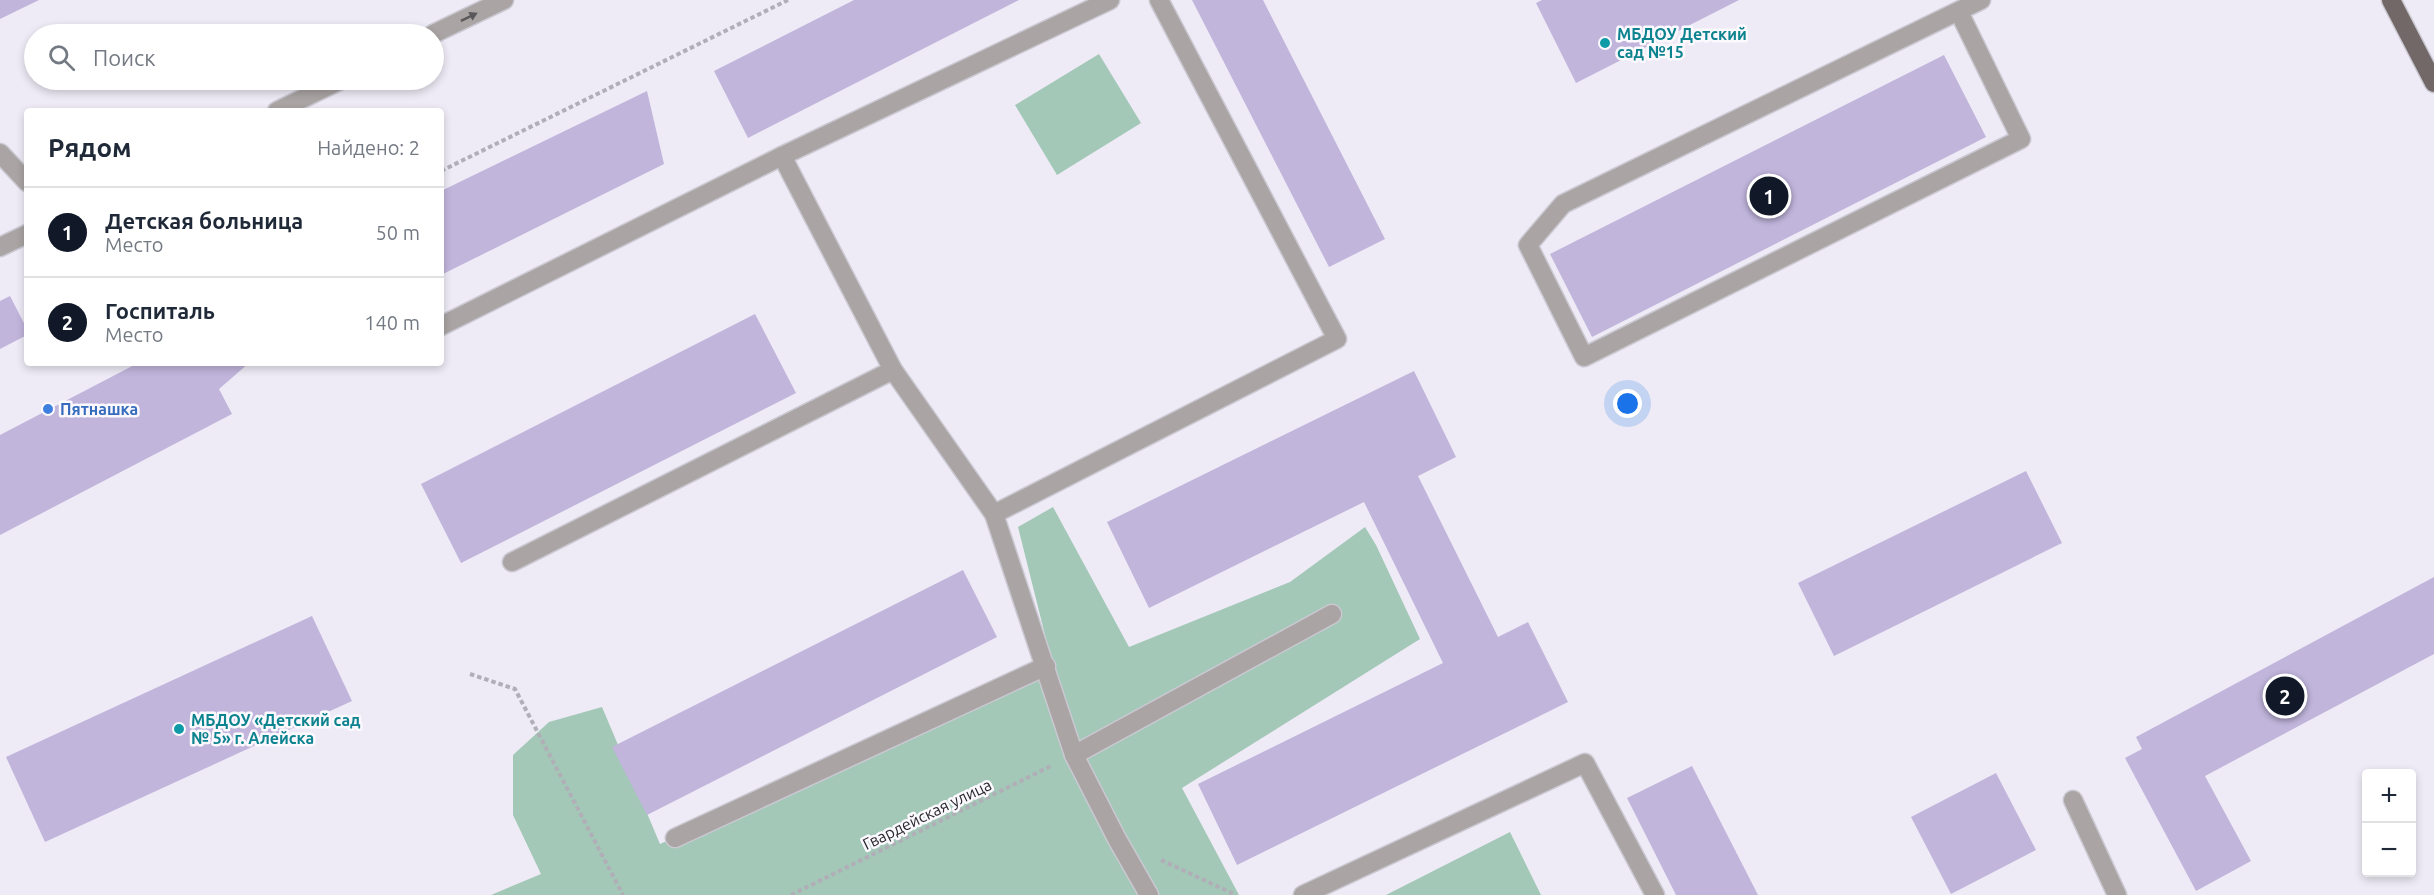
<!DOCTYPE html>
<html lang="ru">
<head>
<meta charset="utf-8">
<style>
  :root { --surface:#fff; --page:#f6f6f7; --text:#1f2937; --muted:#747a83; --line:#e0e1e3; --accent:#111827 }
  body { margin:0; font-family:Ubuntu,sans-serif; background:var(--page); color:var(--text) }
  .controls { position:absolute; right:18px; bottom:18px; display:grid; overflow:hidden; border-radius:6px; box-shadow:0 3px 9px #0003 }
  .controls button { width:54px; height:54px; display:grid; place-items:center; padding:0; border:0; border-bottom:2px solid var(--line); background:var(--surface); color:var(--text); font:30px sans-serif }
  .you { position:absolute; left:1628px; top:404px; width:21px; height:21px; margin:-15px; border:4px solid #fff; border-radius:50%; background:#1a73e8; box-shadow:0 0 0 9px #1a73e833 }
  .badge { display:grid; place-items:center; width:39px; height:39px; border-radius:50%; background:var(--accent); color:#fff; font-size:20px; font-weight:700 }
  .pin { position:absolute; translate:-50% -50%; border:3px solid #fff; box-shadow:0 2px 6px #0006 }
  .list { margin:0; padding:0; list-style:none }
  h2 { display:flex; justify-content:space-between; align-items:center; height:78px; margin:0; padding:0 24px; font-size:26px }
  h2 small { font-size:20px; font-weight:400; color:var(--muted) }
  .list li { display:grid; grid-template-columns:39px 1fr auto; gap:18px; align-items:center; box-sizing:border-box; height:90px; padding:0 24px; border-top:2px solid var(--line) }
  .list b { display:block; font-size:22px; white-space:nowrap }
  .list p { margin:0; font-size:20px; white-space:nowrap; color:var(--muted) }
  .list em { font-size:20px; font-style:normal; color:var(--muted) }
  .icon { flex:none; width:33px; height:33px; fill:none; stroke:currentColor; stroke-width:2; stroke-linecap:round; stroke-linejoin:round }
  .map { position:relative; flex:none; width:2434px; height:895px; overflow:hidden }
  .search { position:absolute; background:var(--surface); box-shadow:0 3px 9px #0003; left:24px; top:24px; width:420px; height:66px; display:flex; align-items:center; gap:15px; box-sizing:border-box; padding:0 21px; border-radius:33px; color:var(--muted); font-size:22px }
  .panel { position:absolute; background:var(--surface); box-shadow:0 3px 9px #0003; left:24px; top:108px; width:420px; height:258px; border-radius:6px }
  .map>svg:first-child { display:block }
</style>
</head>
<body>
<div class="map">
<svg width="2434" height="895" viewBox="0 0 2434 895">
  <rect width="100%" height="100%" fill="#eeebf6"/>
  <!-- green -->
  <g fill="#a3c8b7">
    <polygon points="1099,54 1141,123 1057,175 1015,105"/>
    <polygon points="1053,507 1129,647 1290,582 1365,527 1376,545 1420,639 1182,788 1239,895 491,895 541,874 513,815 513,755 549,722 602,707 660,844 1028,681 1051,659 1018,527"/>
    <polygon points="1510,832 1541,895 1386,895"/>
  </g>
  <!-- building -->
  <g fill="#c1b5dc">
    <polygon points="0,0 39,0 0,19"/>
    <polygon points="854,0 1019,0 748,138 714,71"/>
    <polygon points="1192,0 1263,0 1385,239 1329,267"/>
    <polygon points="1542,0 1739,0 1576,83 1536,3"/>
    <polygon points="1944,55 1986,137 1592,337 1550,254"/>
    <polygon points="647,91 664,164 441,275 441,191"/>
    <polygon points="10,296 27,329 27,335 0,349 0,301"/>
    <polygon points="755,314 796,393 461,563 421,484"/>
    <polygon points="138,363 249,363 219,389 232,414 0,535 0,435"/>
    <polygon points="1414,371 1456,457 1418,476 1498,637 1528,622 1568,702 1237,865 1198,784 1443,663 1364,502 1149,608 1107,522"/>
    <polygon points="2026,471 2062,543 1834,656 1798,583"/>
    <polygon points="963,570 997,637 647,815 612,747"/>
    <polygon points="2434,577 2434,654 2205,776 2251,861 2196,891 2125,758 2142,749 2136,737"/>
    <polygon points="312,616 352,701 45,842 6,757"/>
    <polygon points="1692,766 1758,895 1676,895 1627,798"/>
    <polygon points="1996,773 2036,850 1951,894 1911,817"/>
  </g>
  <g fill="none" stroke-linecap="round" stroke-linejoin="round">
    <!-- minor casing -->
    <g stroke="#cac8d1" stroke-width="21">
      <g id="minor">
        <polyline points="1959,12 2021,139 1584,357 1528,245 1563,204 1981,0"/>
        <polyline points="433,34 504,0"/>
        <polyline points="277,111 341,80"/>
        <polyline points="0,153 27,182"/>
        <polyline points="782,156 893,370 994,514"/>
        <polyline points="0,247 27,234"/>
        <polyline points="441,326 782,156 1110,0"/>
        <polyline points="512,562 893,370"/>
        <polyline points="1074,755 1332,614"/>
        <polyline points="2073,800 2117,895"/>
        <polyline points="675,838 1046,666"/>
        <polyline points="1149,895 1117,839 1074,755 994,514 1337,339 1159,0"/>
        <polyline points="1303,895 1585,763 1655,895"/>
      </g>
    </g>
    <!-- major casing -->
    <g stroke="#cac8d1" stroke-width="21">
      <polyline id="major" points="2391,0 2434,83"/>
    </g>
    <!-- path -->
    <g stroke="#b0aeb7" stroke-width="4" stroke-dasharray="4.5 3" stroke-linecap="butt">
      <polyline points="441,171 788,0"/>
      <polyline points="470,674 515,689 623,895"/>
      <polyline points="1161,860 1236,895"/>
      <polyline points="791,895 1051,766"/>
    </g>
    <!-- minor -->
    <use href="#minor" stroke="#aaa4a4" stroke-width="18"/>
    <!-- major -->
    <use href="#major" stroke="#726868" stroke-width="18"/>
  </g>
  <!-- one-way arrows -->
  <defs><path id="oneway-solid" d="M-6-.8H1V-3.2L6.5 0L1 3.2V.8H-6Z" transform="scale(1.5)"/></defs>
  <use fill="#5b585b" href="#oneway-solid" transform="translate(469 17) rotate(-26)"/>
  <!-- markers -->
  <g fill="#0f9aa8" stroke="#fbf9fe" stroke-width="2">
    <circle cx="1605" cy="43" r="6"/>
    <circle cx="179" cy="729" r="6"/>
  </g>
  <circle fill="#3f7fe0" stroke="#fbf9fe" stroke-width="2" cx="48" cy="409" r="6"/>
  <g text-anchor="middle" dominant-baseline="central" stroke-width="5" stroke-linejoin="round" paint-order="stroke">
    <!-- culture labels -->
    <g font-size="16" font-weight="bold" fill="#0d838f" stroke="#fbf9fe" text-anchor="start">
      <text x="1617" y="34">МБДОУ Детский<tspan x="1617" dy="18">сад №15</tspan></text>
      <text x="191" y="720">МБДОУ «Детский сад<tspan x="191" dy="18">№ 5» г. Алейска</tspan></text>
    </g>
    <!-- shop labels -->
    <g font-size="16" font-weight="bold" fill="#366cbe" stroke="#fbf9fe" text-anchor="start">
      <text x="60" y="409">Пятнашка</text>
    </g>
    <!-- street labels -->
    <g font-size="16" fill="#27262a" stroke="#fbf9fe">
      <text transform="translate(927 814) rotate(-26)">Гвардейская улица</text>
    </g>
  </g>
</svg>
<div class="controls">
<button>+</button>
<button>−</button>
</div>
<div class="you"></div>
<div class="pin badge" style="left:1769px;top:196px">1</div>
<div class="pin badge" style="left:2285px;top:696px">2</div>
<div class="search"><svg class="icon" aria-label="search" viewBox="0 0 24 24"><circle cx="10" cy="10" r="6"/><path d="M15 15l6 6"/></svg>Поиск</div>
<section class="panel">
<h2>Рядом<small>Найдено: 2</small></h2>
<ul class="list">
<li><span class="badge">1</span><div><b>Детская больница</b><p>Место</p></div><em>50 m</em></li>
<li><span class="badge">2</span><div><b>Госпиталь</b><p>Место</p></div><em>140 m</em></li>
</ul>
</section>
</div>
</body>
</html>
